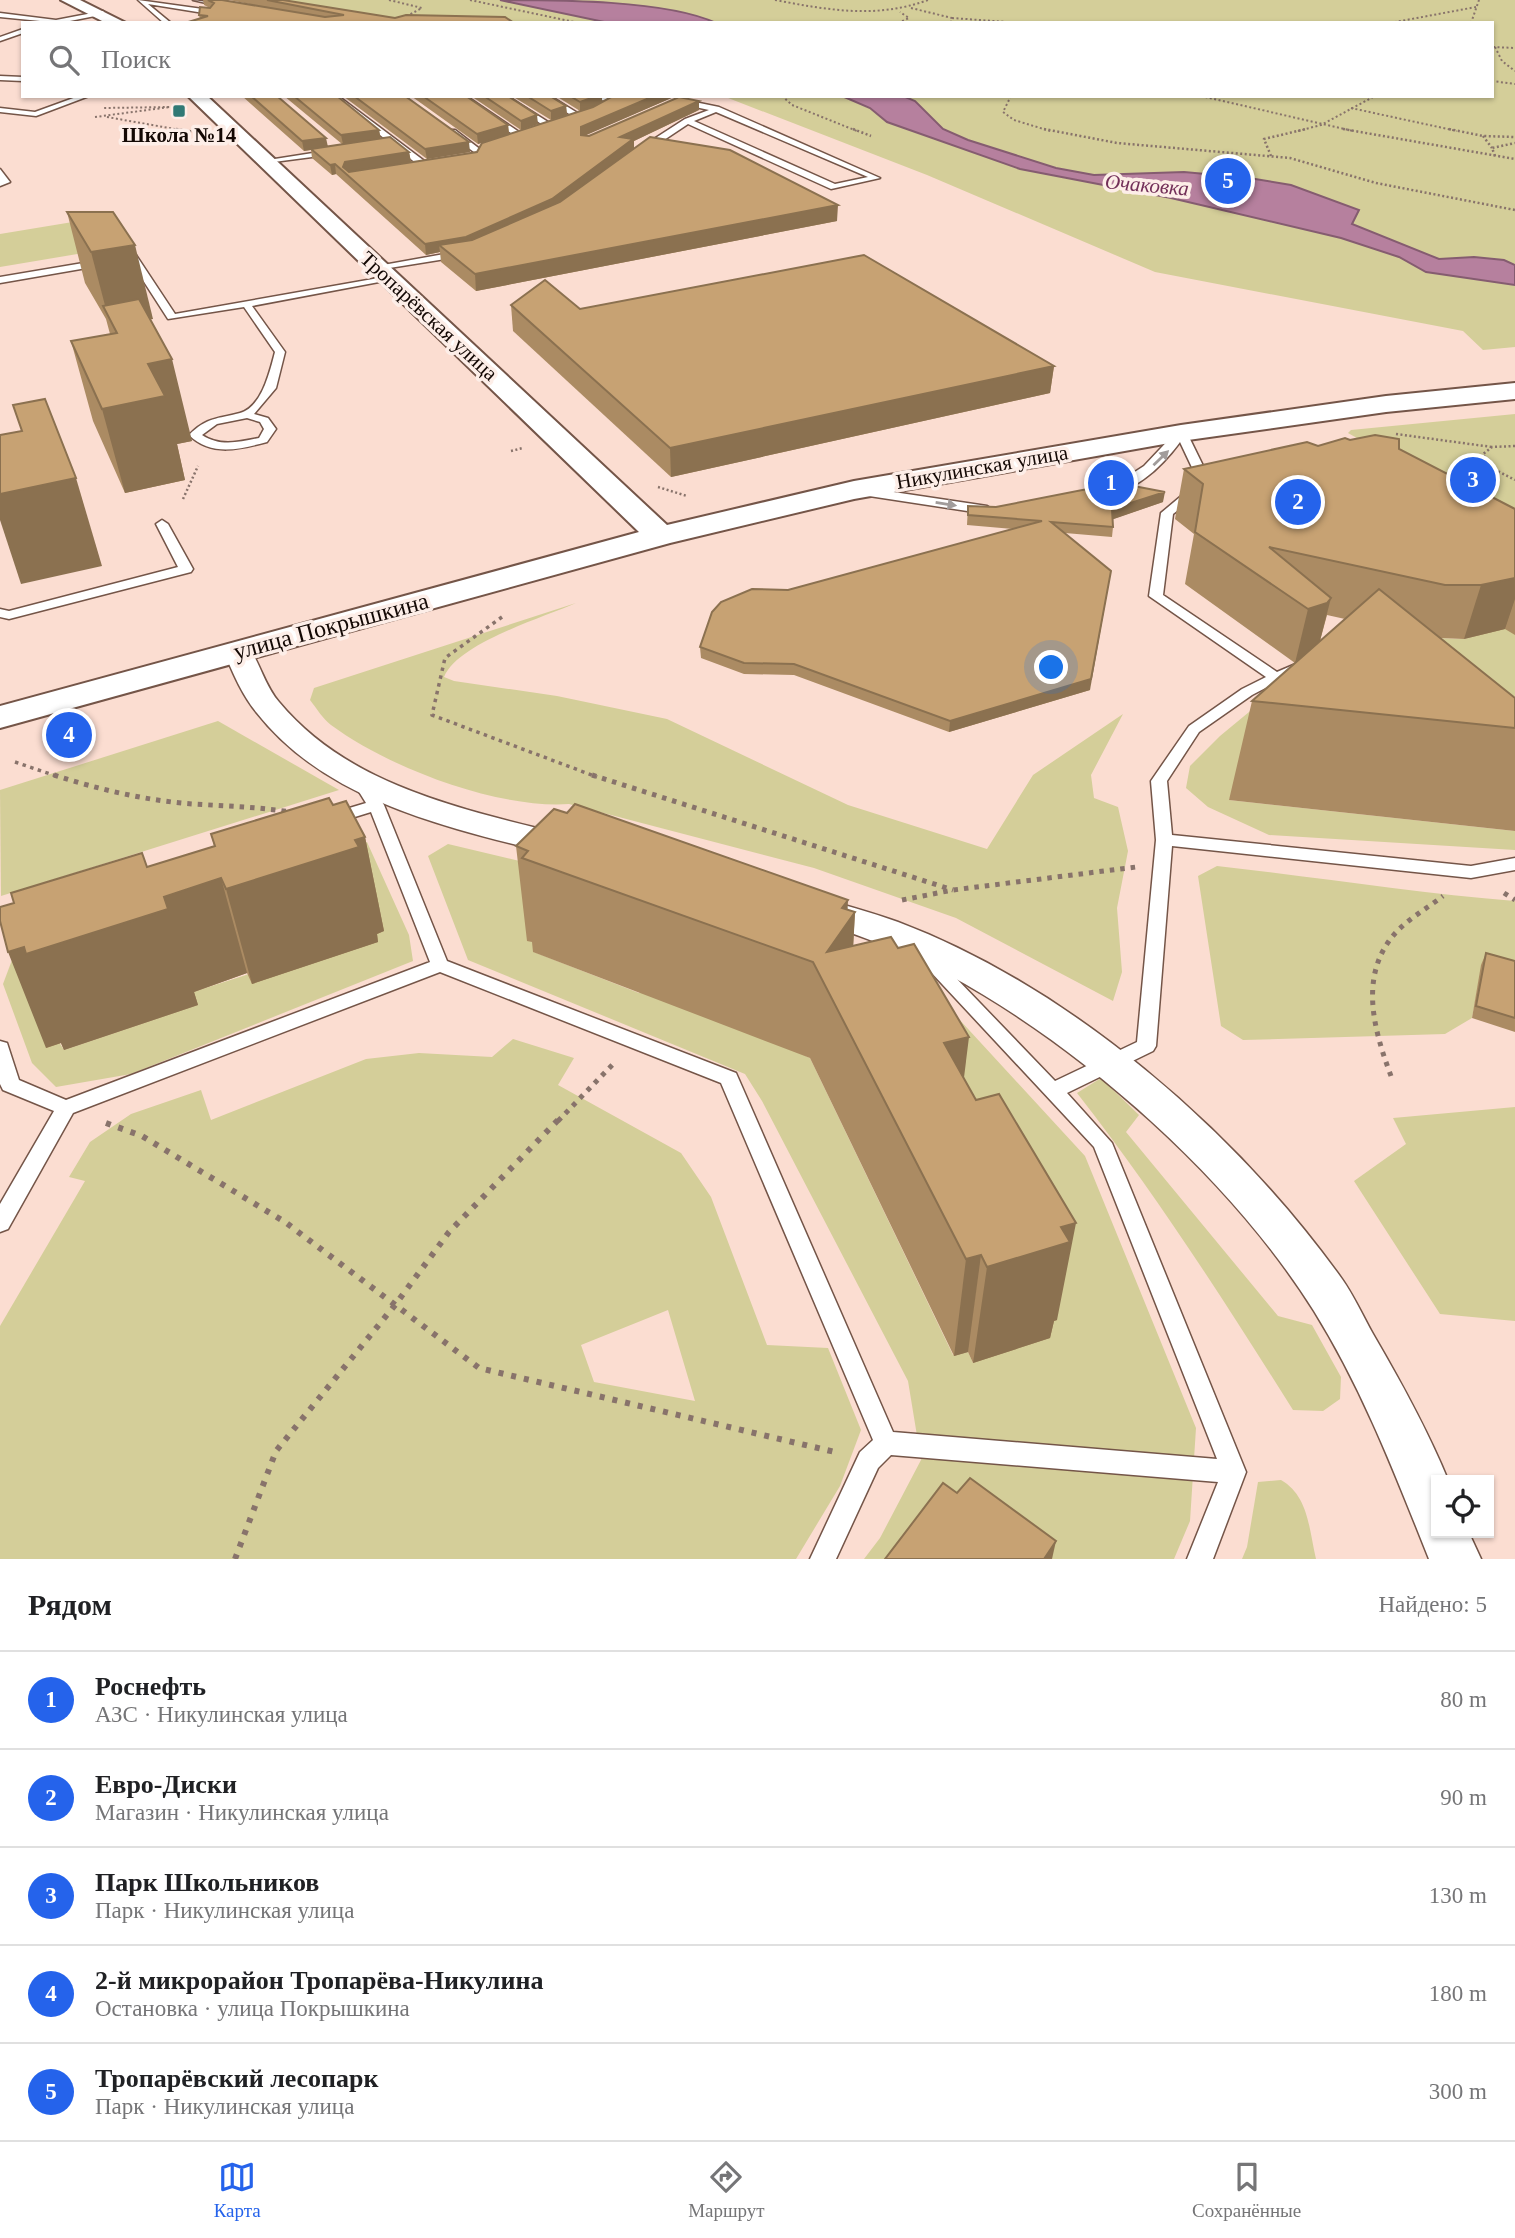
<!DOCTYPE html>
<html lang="ru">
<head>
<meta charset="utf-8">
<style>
  :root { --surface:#fff; --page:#f2f2f2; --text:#202124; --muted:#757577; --line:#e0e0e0; --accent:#2563eb }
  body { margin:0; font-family:Georgia,serif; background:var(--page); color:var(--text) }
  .controls { position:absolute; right:21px; bottom:21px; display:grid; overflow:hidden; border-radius:0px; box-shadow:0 2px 5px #0004 }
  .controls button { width:63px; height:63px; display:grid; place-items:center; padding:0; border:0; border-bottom:2px solid var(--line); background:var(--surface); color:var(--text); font:35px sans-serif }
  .you { position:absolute; left:1052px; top:668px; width:24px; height:24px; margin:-18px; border:5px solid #fff; border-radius:50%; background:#1a73e8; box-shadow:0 0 0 10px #1a73e833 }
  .badge { display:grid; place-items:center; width:46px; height:46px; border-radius:50%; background:var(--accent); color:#fff; font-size:23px; font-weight:700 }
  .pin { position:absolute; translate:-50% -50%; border:4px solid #fff; box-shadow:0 2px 7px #0006 }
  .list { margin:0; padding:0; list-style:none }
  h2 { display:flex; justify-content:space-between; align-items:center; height:91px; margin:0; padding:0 28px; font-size:30px }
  h2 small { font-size:23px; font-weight:400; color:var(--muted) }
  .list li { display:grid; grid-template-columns:46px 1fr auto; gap:21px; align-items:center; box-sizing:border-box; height:98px; padding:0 28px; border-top:2px solid var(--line) }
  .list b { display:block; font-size:26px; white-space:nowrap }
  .list p { margin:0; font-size:23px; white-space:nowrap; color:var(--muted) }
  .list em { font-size:23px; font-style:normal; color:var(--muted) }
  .icon { flex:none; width:38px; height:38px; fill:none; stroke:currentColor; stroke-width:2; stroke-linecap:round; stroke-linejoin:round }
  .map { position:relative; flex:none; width:1515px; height:1559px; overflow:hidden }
  .search { position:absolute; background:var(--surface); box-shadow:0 2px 5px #0004; left:21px; right:21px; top:21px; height:77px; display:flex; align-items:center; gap:18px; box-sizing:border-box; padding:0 24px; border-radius:0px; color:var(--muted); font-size:26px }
  .sheet { height:581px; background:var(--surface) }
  nav { display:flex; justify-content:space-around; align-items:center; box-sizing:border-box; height:98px; border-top:2px solid var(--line); background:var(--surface); font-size:19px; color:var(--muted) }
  nav a { display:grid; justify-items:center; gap:4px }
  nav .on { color:var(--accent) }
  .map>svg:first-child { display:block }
</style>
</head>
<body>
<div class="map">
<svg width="1515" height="1559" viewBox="0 0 1515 1559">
  <rect width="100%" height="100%" fill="#fbddd1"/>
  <!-- green -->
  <g fill="#d4ce99" fill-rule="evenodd">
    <polygon points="246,0 1515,0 1515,347 1483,350 1463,331 1155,272 927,175 723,96 1492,96 1492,23 399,23"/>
    <polygon points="109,216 131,245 0,267 0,234"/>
    <polygon points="1515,414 1515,527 1348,433 1351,430"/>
    <path d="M576,603C542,618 458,643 444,677L454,681L557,696L667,719L848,805L987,849L1033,775L1123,714L1091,775L1094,798L1118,807L1128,851L1117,908L1122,972L1113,1001L956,918L814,868L569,804C498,809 389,768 331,725C323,719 317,709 310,700L314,688Z"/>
    <polygon points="1515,625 1515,697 1413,637 1464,639"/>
    <polygon points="1283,684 1229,800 1515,831 1515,850 1269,835 1208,807 1186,788 1190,766 1220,736"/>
    <polygon points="218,721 339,790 1,896 0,790"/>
    <path d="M367,842L409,935L413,961L131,1074L56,1087L32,1063L3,984L15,952ZM383,931L193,992L197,1005L64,1050L35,1004Z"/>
    <path d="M448,844L613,883L923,980L1085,1156L1196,1428L1190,1521L1174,1559H864L880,1538L921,1460L908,1381L762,1101L745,1074L468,960L428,856ZM528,940L906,1040L1056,1320L1043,1324L973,1363L968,1352L953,1355L810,1058L650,981L639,993L534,952L539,945Z"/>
    <path d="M1217,866C1317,877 1415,893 1515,901V975L1482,965L1472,1018L1445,1034L1243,1040L1221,1026L1198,876Z"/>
    <path d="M513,1039L574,1058L558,1085L681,1153L711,1197L767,1345L828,1348L861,1430L840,1486L796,1559H0V1326L85,1181L69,1177L90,1142L131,1114L201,1090L211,1120L366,1059L419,1053L492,1057ZM668,1310L695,1401L594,1382L581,1345Z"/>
    <path d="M1101,1078L1139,1115L1126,1132L1278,1316L1312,1325L1341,1377L1340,1399L1323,1411L1293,1410C1225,1302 1156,1194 1077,1093Z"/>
    <polygon points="1515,1107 1515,1321 1440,1314 1354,1181 1406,1144 1393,1118"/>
    <path d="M1281,1480C1309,1496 1309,1530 1316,1559H1242L1247,1547L1258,1482Z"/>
  </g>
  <!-- water -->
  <g fill="#b6809e" stroke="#855c70" stroke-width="2">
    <path d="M500,0C557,0 667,0 716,23H609Z"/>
    <polygon points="842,96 903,96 915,101 943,129 968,140 1056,168 1094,175 1184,172 1249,178 1291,185 1359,210 1352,224 1439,259 1474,257 1504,260 1515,265 1515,285 1426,272 1399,257 1341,238 1171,198 1020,169 887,122 870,108"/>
  </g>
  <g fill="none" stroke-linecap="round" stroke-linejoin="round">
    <!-- lane casing -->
    <g stroke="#745548" stroke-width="3">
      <g id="lane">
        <polygon points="138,0 210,10 213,12 210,14 148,4 171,23 164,23"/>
        <polygon points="193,0 227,5 224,7"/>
        <polygon points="103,11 105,14 60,23 0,17 0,13 56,20"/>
        <polygon points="23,29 23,33 0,41 0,37"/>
        <polygon points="0,76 23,77 23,81 0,80"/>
        <polygon points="79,96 89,96 36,116 0,112 0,108 35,112"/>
        <polygon points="330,96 338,96 427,163 427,167 421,167"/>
        <polygon points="458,96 466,96 525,136 518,138"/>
        <polygon points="499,96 507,96 556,127 549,129"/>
        <polygon points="541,96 550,96 584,117 577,119"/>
        <polygon points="596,96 605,96 614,102 599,113 593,113 593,109 605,102"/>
        <path d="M680,99L719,107L880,178L831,189L688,124L646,152H640V148L685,119L709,110L677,103ZM716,112L868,177L835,184L694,121Z"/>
        <polygon points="449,130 455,130 481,150 474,152 449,134"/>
        <polygon points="332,150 335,154 266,163 262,161"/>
        <polygon points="0,169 10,182 0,186"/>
        <polygon points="461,251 464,252 464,256 377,270 372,267"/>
        <path d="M133,254L136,255L175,314L390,276L395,279L252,306L285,352L276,388L254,414L268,418L276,429L267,442C241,449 211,457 189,435C207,417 217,419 240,413C262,407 270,371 275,352L244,307L168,319L130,260L122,258ZM247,418L260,422L264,429L259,438C239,442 220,447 202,435L217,424Z"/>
        <polygon points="101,260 106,263 104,265 0,283 0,277"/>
        <path d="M1181,430L1187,433L1209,478L1201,492L1173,514L1163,595L1277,672L1298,663L1305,667L1252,695L1199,732L1167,781L1172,835L1471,866L1515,858V870L1471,878L1172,846L1156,1046L1153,1051L1067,1093L1112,1143L1246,1472L1213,1559H1187L1218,1482L891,1455L878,1468L836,1559H810L860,1452L873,1440L721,1083L440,972L73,1113L8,1229L0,1232V1204L54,1111L3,1090L0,1084V1041L7,1043L19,1080L66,1100L430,962L371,812L332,824L324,819L326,815L366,803L353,782L361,777L367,779L384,805L447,961L736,1073L893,1432L1217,1459L1094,1147L915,955L918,951H930L1055,1081L1137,1042L1156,840L1151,781L1189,726L1242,689L1266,677L1149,596L1161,513L1192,487L1197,478L1180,442C1163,465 1132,497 1101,493L1099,490L1124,479L1144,466L1177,431Z"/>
        <polygon points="860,487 987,506 993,510 987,514 856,494 856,488"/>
        <polygon points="162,520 168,524 193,569 191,572 9,619 0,617 0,609 9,611 178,567 156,524"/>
      </g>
    </g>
    <!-- street casing -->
    <g stroke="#745548" stroke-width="3">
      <g id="street">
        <path d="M238,644L248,646C260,663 265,686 279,702C353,791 474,811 580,839L585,847L580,855L568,858C460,830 330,806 257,713C242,695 233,673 224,652L228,646Z"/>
        <path d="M812,896C841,904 870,912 898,922C1070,987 1236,1131 1342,1279C1354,1296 1363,1316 1373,1334C1401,1382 1427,1429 1448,1480H1436V1533H1469L1481,1559H1429C1395,1474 1363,1390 1314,1311C1231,1179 1084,1048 947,974C900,949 850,932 800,916L795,908L800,900Z"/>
      </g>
    </g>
    <!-- secondary casing -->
    <g stroke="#745548" stroke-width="4">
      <g id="secondary">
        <polygon points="61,0 80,0 126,23 106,23"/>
        <polygon points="188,96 207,96 667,525 854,481 1181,425 1386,396 1515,383 1515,399 1386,412 1181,441 854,499 670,543 0,728 0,706 639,532"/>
      </g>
    </g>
    <!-- path-far4 -->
    <g stroke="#88736b" stroke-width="2" stroke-dasharray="2 2.5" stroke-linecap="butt">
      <polyline points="389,0 422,8 405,17"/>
      <polyline points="470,0 579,23"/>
      <path d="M775,0C828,10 876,19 928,0"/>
      <polyline points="911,8 952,18 951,23"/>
      <polyline points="952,18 1021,23"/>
      <polyline points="898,23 909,18 900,12"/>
      <polyline points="1390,23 1476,7"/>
      <polyline points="1471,23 1479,0"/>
      <polyline points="1493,47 1515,48"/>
      <polyline points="1495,47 1502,61 1515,71"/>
      <polyline points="1492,81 1515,84"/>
      <polyline points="782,96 792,105 857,131"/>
      <polyline points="1011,96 1003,112 1014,120 1050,131"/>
      <polyline points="1201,96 1353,131"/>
      <polyline points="1351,108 1457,131"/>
      <polyline points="95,117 170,107 104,108"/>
      <polyline points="107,117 186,131"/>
      <polyline points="1298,131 1321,125 1375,96"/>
    </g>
    <!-- path-far3 -->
    <g stroke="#88736b" stroke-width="2.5" stroke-dasharray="2 2.5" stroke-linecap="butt">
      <polyline points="176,129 195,132"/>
      <polyline points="853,129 871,136"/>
      <polyline points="1044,129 1117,143 1290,158 1376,183 1515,210"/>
      <polyline points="1343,129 1515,159"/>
      <polyline points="1449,129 1483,136 1515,137"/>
      <polyline points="1483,136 1492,148"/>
      <polyline points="1271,156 1264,139 1306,129"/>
      <polyline points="1495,156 1492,148 1515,143"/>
      <polyline points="1396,434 1492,447"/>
      <polyline points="1515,446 1492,447 1483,454 1490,467 1515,480"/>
      <polyline points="511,451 523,448"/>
      <polyline points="658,487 687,496"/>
      <polyline points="183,499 198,466"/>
    </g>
    <!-- path-far2 -->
    <g stroke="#88736b" stroke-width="3.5" stroke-dasharray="3.5 4.5" stroke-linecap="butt">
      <polyline points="502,617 445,658 432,715 597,777"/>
      <polyline points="15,762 59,777"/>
    </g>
    <!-- path-far1 -->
    <g stroke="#88736b" stroke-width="5" stroke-dasharray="4.5 6" stroke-linecap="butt">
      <path d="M54,775C97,789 148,801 193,804C226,806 258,807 291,812"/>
      <polyline points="592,775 953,890"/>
      <polyline points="1504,893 1515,900"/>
      <polyline points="902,900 953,890 1136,867"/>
      <path d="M1391,1076C1375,1033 1360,982 1389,941C1402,922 1425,910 1443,896"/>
      <polyline points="558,1121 615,1062"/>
    </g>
    <!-- path -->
    <g stroke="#88736b" stroke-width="6" stroke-dasharray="5 8" stroke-linecap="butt">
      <polyline points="106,1123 142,1136 285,1222 479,1368 839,1453"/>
      <polyline points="235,1559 276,1451 395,1305 449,1232 559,1119"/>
    </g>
    <!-- lane -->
    <use href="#lane" fill="#fff" fill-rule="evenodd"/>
    <!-- street -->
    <use href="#street" fill="#fff" fill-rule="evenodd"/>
    <!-- secondary -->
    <use href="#secondary" fill="#fff" fill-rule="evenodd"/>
  </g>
  <!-- wall -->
  <g fill="#ab8b63" fill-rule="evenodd">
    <polygon points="203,0 222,0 270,8 229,0 283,0 395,18 505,17 200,19 199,15 210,8 204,5"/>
    <polygon points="242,96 277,96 328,146 342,144 284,96 337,96 379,130 380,138 409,152 411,162 477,152 580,111 556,96 602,96 602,102 611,97 610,96 676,96 585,135 589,136 699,110 634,141 634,148 837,221 476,291 441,262 440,252 426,255 336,174 332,175 312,158 311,150 304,151"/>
    <polygon points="343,96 405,96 470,152 427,159"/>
    <polygon points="411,96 466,96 508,125 509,134 478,144"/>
    <polygon points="471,96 508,96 538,124 521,130"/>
    <polygon points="512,96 550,96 566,106 567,115 551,120"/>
    <polygon points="67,212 153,319 150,319 192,441 177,444 185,480 125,493 93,421 71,341 110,334 106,319 85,283"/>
    <polygon points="511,305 580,309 1054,366 1050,393 671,477 513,331"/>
    <path d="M1350,440L1399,449L1515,509V635L1505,629L1464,639L1441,638L1515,698V831L1229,800L1252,701L1295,663L1185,584L1194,534L1175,519L1184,469ZM1327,615L1345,619L1320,641Z"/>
    <polygon points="1163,502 1113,519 1113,527 1112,537 1065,533 1090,690 949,732 794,675 744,674 701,658 700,647 788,590 1013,529 967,525 968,506 996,507"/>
    <polygon points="333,805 365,837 384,931 377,934 378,942 252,984 247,973 194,992 198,1005 64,1050 61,1043 46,1048 147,867 214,846 211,834"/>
    <polygon points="516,846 848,910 855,912 853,946 964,1078 1057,1320 1054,1321 1050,1338 973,1363 968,1352 954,1356 810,1058 533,952 532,942 527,941"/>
    <polygon points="1486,953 1515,961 1515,1032 1472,1018 1481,965"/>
  </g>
  <!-- shaded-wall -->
  <g fill="#8b7150">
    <polygon points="597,96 602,96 602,104 580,111 580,102"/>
    <polygon points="654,96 676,96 582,137 581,135 581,127"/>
    <polygon points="699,101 699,110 634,141 634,149 553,210 467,247 439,245 440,252 426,255 425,244 620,137"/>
    <polygon points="566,106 567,115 551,120 551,111"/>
    <polygon points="537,115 538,124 521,130 521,121"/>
    <polygon points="508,125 509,134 478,144 477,134"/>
    <polygon points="379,130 381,139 343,144 341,135"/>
    <polygon points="326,138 328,147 304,151 302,141"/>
    <polygon points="469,142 470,152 427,159 425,149"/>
    <polygon points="409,152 411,162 347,172 343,167 345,162"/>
    <polygon points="335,164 336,174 332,175 330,165"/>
    <polygon points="838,205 837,221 476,291 475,274"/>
    <polygon points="135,245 153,319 113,325 107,313 91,252"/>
    <polygon points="172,359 192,441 177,444 185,480 125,493 102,409 148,364"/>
    <polygon points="1054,366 1050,393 671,477 670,448"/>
    <polygon points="76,478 102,566 21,584 0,520 0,494"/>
    <polygon points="1165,492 1163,502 1111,520 1112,509"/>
    <polygon points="1111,571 1090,690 949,732 950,721"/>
    <polygon points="1515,578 1515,599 1505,629 1464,639 1481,585"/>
    <polygon points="1331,598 1317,652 1295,663 1308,609"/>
    <polygon points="365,837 384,931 377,934 378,942 252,984 226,889"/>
    <polygon points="221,878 247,973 194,992 198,1005 64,1050 61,1043 46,1048 8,952 164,897"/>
    <polygon points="848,900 847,923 855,912 850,1008 827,952 842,908"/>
    <polygon points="969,1037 957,1134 944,1043"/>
    <polygon points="1076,1223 1057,1320 1054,1321 1050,1338 973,1363 987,1267 1061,1227"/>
    <polygon points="981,1255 968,1352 954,1356 966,1259"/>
    <polygon points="1056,1541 1052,1559 1044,1559"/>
  </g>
  <!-- building -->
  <g fill="#c7a273" stroke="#8b7150" stroke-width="2">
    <polygon points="208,0 222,0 325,17 344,15 267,0 283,0 395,18 406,15 505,17 514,23 185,23 208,16 199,15 200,7 210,8 214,3"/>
    <polygon points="251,96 277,96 326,138 302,141"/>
    <polygon points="294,96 337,96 379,130 341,135"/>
    <polygon points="354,96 405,96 469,142 425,149"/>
    <polygon points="423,96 466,96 508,125 477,134"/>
    <polygon points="484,96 508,96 537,115 521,121"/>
    <polygon points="527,96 550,96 566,106 551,111"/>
    <polygon points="570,96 597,96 580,102"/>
    <polygon points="613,96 654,96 581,127 581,135 589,136 679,97 699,101 620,137 633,139 552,199 466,237 425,244 335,164 330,165 311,149 390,137 409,152 345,162 343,167 349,172 477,152 482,143 593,107"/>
    <polygon points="650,137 730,150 838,205 475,274 439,245 472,240 560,202"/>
    <polygon points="67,212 113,212 135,245 91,252"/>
    <polygon points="864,255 1054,366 670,448 511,305 545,280 580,309"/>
    <polygon points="139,299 172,359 148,364 165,396 102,409 71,341 117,333 103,306"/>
    <polygon points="45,399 76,478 0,494 0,435 22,431 13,405"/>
    <polygon points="1375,435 1399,439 1399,449 1515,509 1515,578 1481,585 1445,585 1269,547 1331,598 1327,603 1308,609 1195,532 1203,484 1184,469 1307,442 1318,446 1345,438 1350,440"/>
    <polygon points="1118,483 1165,492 1112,509 1113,527 1051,522 1111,571 1091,679 950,721 794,664 744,663 700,647 712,612 721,602 752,589 788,590 1042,521 968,515 968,506 996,507"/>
    <polygon points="1379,589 1515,698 1515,728 1252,701"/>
    <polygon points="329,798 333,805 346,801 365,837 355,840 359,847 226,889 221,878 164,897 168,909 26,954 24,947 8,952 0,921 0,907 14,903 11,893 142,853 147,867 215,846 211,834"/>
    <polygon points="575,804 848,900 842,908 855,912 827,952 891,937 898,948 914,944 969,1037 944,1043 976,1100 999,1094 1076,1223 1061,1227 1070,1242 987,1267 981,1255 966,1259 813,962 522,858 528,851 516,846 554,809 567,813"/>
    <polygon points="1486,953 1515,961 1515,1018 1476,1006"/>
    <polygon points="970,1478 1056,1541 1044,1559 885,1559 943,1483 957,1493"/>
  </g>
  <!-- one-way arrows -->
  <defs><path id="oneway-solid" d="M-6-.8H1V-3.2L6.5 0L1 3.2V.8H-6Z" transform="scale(1.75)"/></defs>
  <g fill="#a19c9b">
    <use href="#oneway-solid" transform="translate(1161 458) rotate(-44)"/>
    <use href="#oneway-solid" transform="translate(946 504) rotate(9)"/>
  </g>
  <!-- markers -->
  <rect fill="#307975" stroke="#fdeee8" stroke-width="2.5" x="172" y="104" width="14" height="14" rx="3.5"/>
  <g text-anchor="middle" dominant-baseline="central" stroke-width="7" stroke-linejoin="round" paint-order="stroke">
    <!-- far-poi labels -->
    <g font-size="21" font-weight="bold" fill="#130804" stroke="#fdeee8">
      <text x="179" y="135">Школа №14</text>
    </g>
    <!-- far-water labels -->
    <g font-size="21" font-style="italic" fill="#733059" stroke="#fdeee8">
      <text transform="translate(1147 185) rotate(5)">Очаковка</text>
    </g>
    <!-- far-street labels -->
    <g font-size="21" fill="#130804" stroke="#fdeee8">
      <text transform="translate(429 316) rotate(43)">Тропарёвская улица</text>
      <text transform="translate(982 467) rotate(-10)">Никулинская улица</text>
    </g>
    <!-- street labels -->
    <g font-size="24" fill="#130804" stroke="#fdeee8">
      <text transform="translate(331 626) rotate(-15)">улица Покрышкина</text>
    </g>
  </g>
</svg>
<div class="controls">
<button><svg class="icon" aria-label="locate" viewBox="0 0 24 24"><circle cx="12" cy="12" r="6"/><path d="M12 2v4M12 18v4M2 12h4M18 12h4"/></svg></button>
</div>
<div class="you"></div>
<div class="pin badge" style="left:1111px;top:483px">1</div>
<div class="pin badge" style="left:1298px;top:502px">2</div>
<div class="pin badge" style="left:1473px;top:480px">3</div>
<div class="pin badge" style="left:69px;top:735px">4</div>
<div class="pin badge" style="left:1228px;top:181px">5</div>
<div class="search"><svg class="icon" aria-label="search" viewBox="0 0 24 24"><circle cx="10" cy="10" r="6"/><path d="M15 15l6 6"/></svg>Поиск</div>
</div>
<section class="sheet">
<h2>Рядом<small>Найдено: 5</small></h2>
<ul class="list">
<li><span class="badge">1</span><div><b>Роснефть</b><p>АЗС · Никулинская улица</p></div><em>80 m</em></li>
<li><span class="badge">2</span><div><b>Евро-Диски</b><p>Магазин · Никулинская улица</p></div><em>90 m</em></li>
<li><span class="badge">3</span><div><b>Парк Школьников</b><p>Парк · Никулинская улица</p></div><em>130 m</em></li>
<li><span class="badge">4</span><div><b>2-й микрорайон Тропарёва-Никулина</b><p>Остановка · улица Покрышкина</p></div><em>180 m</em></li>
<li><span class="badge">5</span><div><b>Тропарёвский лесопарк</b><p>Парк · Никулинская улица</p></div><em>300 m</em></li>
</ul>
</section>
<nav>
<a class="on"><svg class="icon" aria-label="map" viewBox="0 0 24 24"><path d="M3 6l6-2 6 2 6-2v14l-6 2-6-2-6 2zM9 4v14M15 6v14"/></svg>Карта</a>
<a><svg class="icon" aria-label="directions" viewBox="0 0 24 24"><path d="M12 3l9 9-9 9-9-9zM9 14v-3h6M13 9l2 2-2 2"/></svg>Маршрут</a>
<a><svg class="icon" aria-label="saved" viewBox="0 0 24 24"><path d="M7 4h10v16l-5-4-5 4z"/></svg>Сохранённые</a>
</nav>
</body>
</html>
